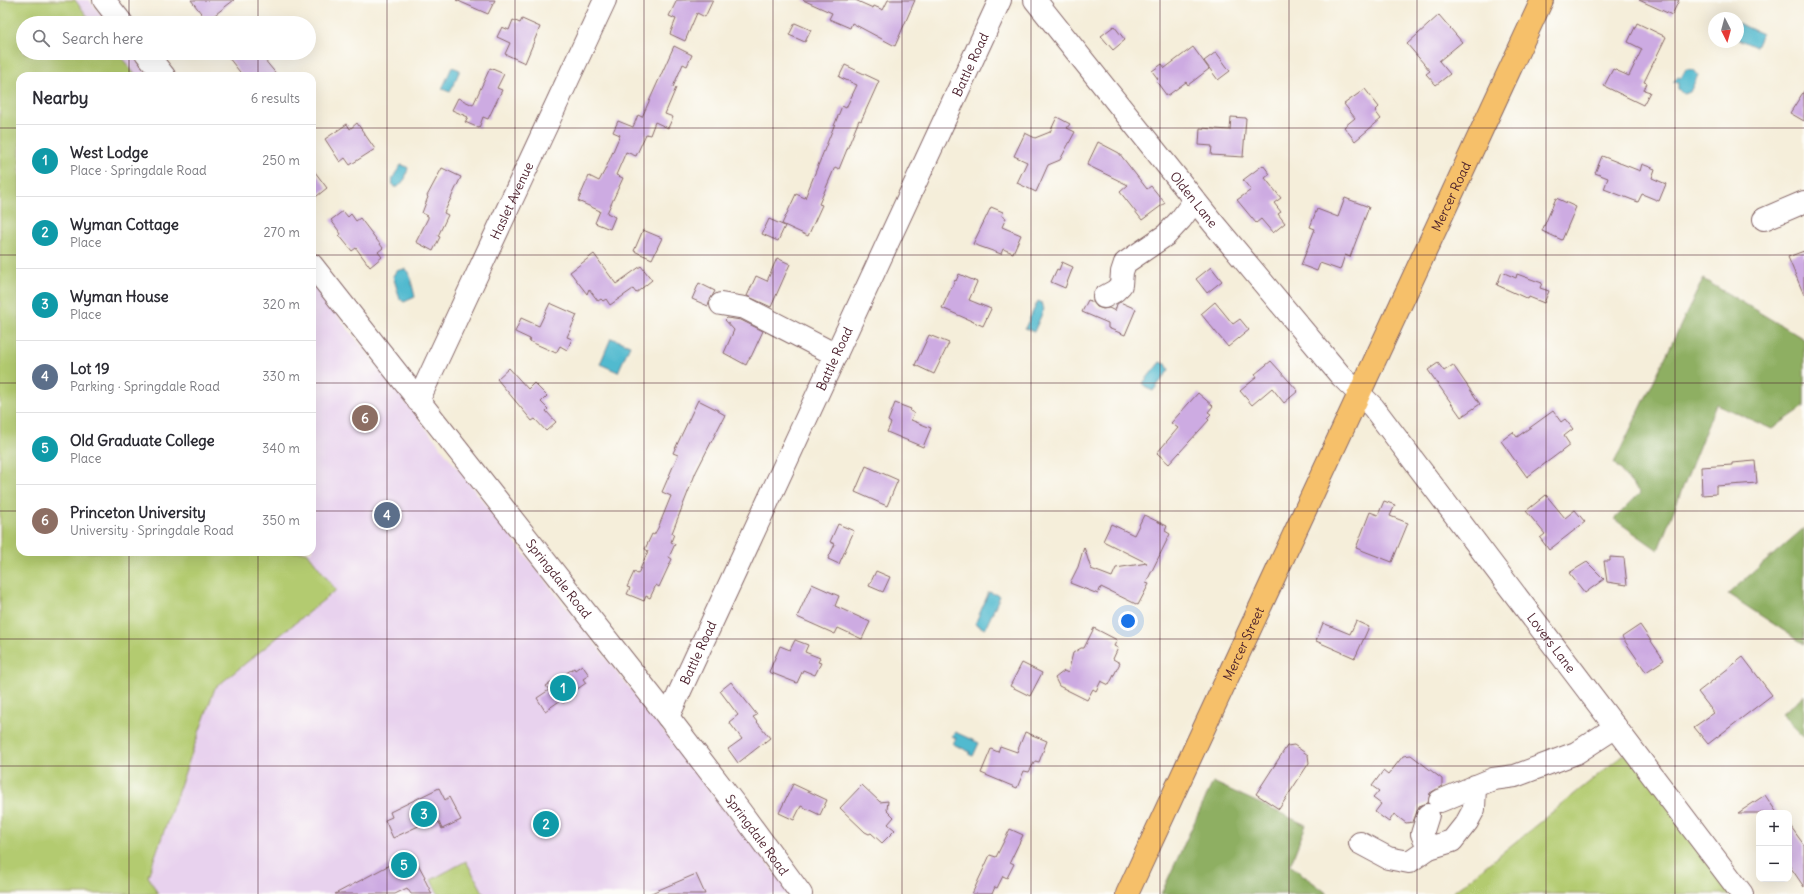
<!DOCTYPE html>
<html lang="en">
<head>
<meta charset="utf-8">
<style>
  :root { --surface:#fff; --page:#f2f2f3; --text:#2b2b33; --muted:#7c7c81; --line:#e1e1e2; --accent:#db2777 }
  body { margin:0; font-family:Delius,sans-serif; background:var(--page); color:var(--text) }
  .controls { position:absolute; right:12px; bottom:12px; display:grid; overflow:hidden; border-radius:8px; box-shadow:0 4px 16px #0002 }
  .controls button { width:36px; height:36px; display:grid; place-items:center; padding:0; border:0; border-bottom:1px solid var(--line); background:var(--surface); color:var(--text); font:20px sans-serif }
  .compass { position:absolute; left:1708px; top:12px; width:36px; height:36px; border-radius:50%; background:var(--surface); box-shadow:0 4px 16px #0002; rotate:174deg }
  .you { position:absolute; left:1128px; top:621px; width:14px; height:14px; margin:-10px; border:3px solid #fff; border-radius:50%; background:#1a73e8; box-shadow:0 0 0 6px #1a73e833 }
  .badge { display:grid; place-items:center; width:26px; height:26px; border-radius:50%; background:var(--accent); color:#fff; font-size:13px; font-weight:700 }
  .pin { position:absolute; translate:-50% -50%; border:2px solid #fff; box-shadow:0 1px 4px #0006 }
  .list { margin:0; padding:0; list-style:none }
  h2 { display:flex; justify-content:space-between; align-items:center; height:52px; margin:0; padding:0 16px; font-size:17px }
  h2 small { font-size:13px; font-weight:400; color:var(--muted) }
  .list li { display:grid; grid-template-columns:26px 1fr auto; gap:12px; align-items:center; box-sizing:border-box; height:72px; padding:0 16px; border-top:1px solid var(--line) }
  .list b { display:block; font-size:15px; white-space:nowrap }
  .list p { margin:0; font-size:13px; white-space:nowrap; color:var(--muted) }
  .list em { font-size:13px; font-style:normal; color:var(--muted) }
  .icon { flex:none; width:22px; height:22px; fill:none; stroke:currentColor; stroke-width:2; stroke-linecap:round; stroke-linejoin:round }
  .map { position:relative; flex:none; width:1804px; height:894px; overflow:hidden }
  .search { position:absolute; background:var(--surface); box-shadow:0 4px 16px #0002; left:16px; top:16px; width:300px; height:44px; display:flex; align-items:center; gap:10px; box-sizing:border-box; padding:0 14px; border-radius:22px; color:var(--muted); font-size:15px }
  .panel { position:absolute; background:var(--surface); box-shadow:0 4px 16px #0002; left:16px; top:72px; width:300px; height:484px; border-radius:12px }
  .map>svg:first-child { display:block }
</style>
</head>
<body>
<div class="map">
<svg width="1804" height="894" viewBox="0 0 1804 894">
  <rect width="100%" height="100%" fill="#fdfcf7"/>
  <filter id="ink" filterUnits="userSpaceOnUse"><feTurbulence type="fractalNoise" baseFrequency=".025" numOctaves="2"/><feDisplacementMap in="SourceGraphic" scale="8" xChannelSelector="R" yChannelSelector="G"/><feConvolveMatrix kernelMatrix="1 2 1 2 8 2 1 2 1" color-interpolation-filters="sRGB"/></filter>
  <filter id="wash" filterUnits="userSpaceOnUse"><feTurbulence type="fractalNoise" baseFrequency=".012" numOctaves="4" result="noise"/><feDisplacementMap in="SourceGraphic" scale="16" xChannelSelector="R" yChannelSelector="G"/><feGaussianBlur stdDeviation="0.9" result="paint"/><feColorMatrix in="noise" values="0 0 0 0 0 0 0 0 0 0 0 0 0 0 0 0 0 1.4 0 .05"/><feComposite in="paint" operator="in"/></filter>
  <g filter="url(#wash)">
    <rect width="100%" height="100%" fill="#f5eeda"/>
    <!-- built -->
    <polygon fill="#e8d2ee" points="0,0 89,0 107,23 23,23 23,53 131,53 149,76 20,76 20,552 312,552 312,283 791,894 0,894"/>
    <!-- green -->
    <g fill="#b3cb70" stroke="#7e754e">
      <polygon points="0,0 75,0 93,23 23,23 23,53 118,53 136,76 20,76 20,552 307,552 336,590 215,688 148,876 158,894 0,894"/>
      <polygon points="1635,745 1746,894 1451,894"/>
      <polygon points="466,861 484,894 438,894 431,880"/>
    </g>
    <!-- forest -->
    <g fill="#8eaf62" stroke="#6c6746">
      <polygon points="1703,279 1804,339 1804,407 1772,429 1716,404 1658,550 1614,519 1640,493 1614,463"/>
      <polygon points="1804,528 1804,644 1728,594"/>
      <polygon points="1804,695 1804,737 1781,714"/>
      <polygon points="1213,782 1306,825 1290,865 1328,894 1161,894"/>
    </g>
    <!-- water -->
    <g fill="#51bacf" stroke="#4e6c7d">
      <polygon points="1738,23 1762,34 1756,47 1738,39"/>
      <polygon points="452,67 460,70 450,92 442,89"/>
      <polygon points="1686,69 1694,70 1698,75 1690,92 1683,94 1678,89 1678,83 1673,82 1678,77 1681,78"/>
      <path d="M401,165L405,166L408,168L405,179L398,187H394C389,179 397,172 401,165Z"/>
      <polygon points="404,269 409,272 415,297 404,302 400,299 393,276 396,271"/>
      <polygon points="1038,301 1041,302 1042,306 1044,309 1034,332 1025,328"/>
      <polygon points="611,338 630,345 618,372 600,364"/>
      <polygon points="1160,362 1166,364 1169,370 1153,391 1146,388 1143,383"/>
      <polygon points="989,592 1000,596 985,629 975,624"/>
      <polygon points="955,732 979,743 973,756 970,755 970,752 953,744 956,738 952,736"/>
    </g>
    <g id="blocks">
      <!-- building -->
      <g fill="#cdabe2">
        <polygon points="191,0 234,0 207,21"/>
        <polygon points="456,0 495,0 488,14"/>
        <polygon points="677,0 713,0 705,17 697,13 685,41 670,34 676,19 669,16"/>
        <polygon points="803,0 855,0 873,8 874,6 883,10 888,0 915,0 895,46 852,23 850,28 829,19 832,13"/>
        <polygon points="1639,0 1679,0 1672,15"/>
        <polygon points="1439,15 1462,42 1439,61 1450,74 1436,85 1426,74 1430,71 1407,44"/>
        <polygon points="522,19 540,27 525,63 505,54 510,43 497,37 502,27 509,30 513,20 520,23"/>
        <polygon points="795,23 811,30 805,42 789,35"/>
        <polygon points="1637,23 1666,37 1644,82 1647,83 1644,90 1650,92 1643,105 1604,86 1613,69 1629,76 1642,49 1628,42"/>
        <polygon points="1114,26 1125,40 1113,50 1101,36"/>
        <polygon points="674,46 692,55 687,66 683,64 673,87 676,88 665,114 673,117 668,128 655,122 650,135 646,134 636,156 626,152 616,175 623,178 607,213 615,217 610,229 595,223 600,211 578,201 589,176 599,181 605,170 620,135 613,132 618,121 633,127 638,115 642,117"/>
        <polygon points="1193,47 1209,69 1188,85 1186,82 1167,96 1156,81 1158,79 1152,71 1162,64 1165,68"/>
        <polygon points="1216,52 1230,71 1218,80 1204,61"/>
        <polygon points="225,53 259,53 278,76 243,76"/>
        <polygon points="845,65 879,81 861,121 859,120 839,169 835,167 819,204 822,205 808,236 782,224 796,194 805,198 842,106 846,108 857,85 839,77"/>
        <polygon points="490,68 504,74 497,88 502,90 488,119 483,117 479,128 465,122 468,117 452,110 458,98 473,105"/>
        <polygon points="1365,89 1379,107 1375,111 1381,119 1355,141 1344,127 1355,118 1344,104"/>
        <polygon points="1804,91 1804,121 1790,113"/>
        <polygon points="1057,117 1070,124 1067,128 1075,132 1060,160 1048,165 1036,192 1017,183 1027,162 1014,156 1025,133 1035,138 1050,132"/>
        <polygon points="1231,117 1246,118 1243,157 1211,155 1212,146 1199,145 1200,128 1230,130"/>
        <polygon points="357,123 375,149 350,165 345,158 340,162 325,139 347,124 350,129"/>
        <polygon points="1098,142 1119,153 1147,189 1151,186 1165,203 1142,220 1120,192 1128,185 1087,165"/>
        <polygon points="1602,156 1640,171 1642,164 1655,169 1652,178 1666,184 1659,201 1642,194 1638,202 1604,189 1608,178 1595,173"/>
        <polygon points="1263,165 1270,174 1265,178 1281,198 1274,203 1281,212 1278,214 1285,223 1273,233 1261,219 1256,223 1237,200 1251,190 1243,180"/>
        <polygon points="312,168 327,188 312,200"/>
        <polygon points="442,168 461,177 444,213 448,215 438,236 440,237 433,251 416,242 428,218 428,216 422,213 428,197 427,196"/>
        <polygon points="1345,198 1369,207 1350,257 1345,255 1340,270 1320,263 1317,271 1301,265 1315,229 1310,227 1317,209 1338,217"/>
        <polygon points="1556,198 1576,207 1562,240 1542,231"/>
        <polygon points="991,207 1003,212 1002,216 1006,218 1002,227 1021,235 1013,253 1003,249 1001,254 973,244"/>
        <polygon points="343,211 348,217 351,214 356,221 360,218 383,248 378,252 382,257 370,267 356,248 352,251 339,235 341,234 331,220"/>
        <polygon points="769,219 785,226 778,241 762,234"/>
        <polygon points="643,230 662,238 652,259 634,251"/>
        <polygon points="1804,251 1804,295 1788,257"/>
        <polygon points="594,254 616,284 641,266 652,280 636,293 633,289 610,305 606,299 603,301 601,299 598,301 589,289 587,294 570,272"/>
        <polygon points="777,258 790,264 771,307 747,296 756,276 767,281"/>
        <polygon points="1062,262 1073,267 1065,288 1051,282 1057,269 1059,270"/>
        <polygon points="1211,267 1222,281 1207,293 1196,279"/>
        <polygon points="1502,272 1516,278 1517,274 1542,283 1540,288 1549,291 1544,303 1529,297 1528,299 1497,285"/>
        <polygon points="959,274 977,282 969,300 991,309 983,326 942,308 955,280 956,281"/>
        <polygon points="699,283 715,291 709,302 708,306 692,299"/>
        <polygon points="1088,300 1093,302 1097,307 1103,309 1109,308 1115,311 1117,304 1120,302 1136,309 1125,335 1108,328 1108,323 1082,312"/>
        <polygon points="1215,302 1233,324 1240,319 1249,330 1228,347 1201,314"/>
        <polygon points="550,303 577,315 567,337 572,339 567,350 560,346 556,353 529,341 530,339 515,332 521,318 539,326"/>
        <polygon points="727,318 741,320 763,331 751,357 750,357 746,365 724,353 734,330 725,320"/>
        <polygon points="929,335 949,343 934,374 915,365"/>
        <polygon points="1271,361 1298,391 1284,403 1272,388 1252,405 1240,391 1257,377 1255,374"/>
        <polygon points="1438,363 1444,371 1453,365 1480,404 1461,417 1428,370"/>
        <polygon points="509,368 528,389 534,383 547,396 541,402 548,409 546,411 556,422 546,431 535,419 532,421 497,379"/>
        <polygon points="1198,393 1213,406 1208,412 1211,414 1207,418 1209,420 1169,464 1157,453 1178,428 1171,423"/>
        <polygon points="698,400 718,410 718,411 725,415 696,472 672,533 674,534 671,542 675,544 669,557 672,559 659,587 656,585 650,598 646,596 644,601 627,594 630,588 627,587 634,572 638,574 648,551 645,549 652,534 654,535 658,528 671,496 662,492 678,455 673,453"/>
        <polygon points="895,403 911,409 910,411 914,413 911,420 931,428 923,447 887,432 891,423 888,421"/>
        <polygon points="1553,411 1561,422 1565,419 1573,429 1564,436 1570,445 1527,477 1501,441 1513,432 1517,437"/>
        <polygon points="1755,461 1757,483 1716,486 1716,494 1702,495 1701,467 1732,465 1732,463"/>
        <polygon points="866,466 898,480 887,506 855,492"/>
        <polygon points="1546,495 1565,518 1575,510 1585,522 1549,550 1540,538 1545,534 1526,511"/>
        <polygon points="1384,501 1395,505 1390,516 1408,523 1392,562 1356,548 1370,512 1378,515"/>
        <polygon points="1144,515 1167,526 1165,531 1170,534 1146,583 1149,584 1138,605 1101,587 1098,594 1070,583 1078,567 1084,547 1091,569 1112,577 1116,568 1147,563 1103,541 1111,524 1134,535"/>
        <polygon points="838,524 854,531 839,564 828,559 835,544 830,542"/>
        <polygon points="1610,557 1624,558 1627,585 1607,582 1604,561 1610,561"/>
        <polygon points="1587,562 1604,579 1585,593 1569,573"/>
        <polygon points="876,571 890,577 883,592 869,586"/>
        <polygon points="812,584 839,596 835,606 870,622 862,639 838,628 835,634 797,617"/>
        <polygon points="1356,621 1369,627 1355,658 1316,641 1323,623 1350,634"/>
        <polygon points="1640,625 1664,660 1646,672 1622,637"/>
        <polygon points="1094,628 1117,640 1114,646 1118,648 1113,659 1120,663 1109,685 1101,681 1096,691 1093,689 1087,700 1059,686 1055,678 1064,671 1068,673 1073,653 1081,648 1084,648"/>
        <polygon points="795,640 808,645 805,652 820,658 818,662 821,663 815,675 803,670 797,683 769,672 780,646 790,650"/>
        <polygon points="1743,657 1772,695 1708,744 1694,727 1714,713 1698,692"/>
        <polygon points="1022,663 1042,673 1030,696 1010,686"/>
        <polygon points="582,665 589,675 583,679 586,683 573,692 575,695 563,703 561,700 545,711 537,698 549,690 546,686 574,668 575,670"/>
        <polygon points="731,682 757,715 753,717 770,738 738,763 728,749 742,739 729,722 738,715 720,691"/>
        <polygon points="1025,732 1047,741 1039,762 1035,761 1029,772 1024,771 1017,788 981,773 991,749 998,752 1000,746 1017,752"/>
        <polygon points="1294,745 1308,755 1309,763 1279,809 1256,794 1287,746"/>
        <polygon points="1411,755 1442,779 1442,786 1430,793 1428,803 1419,806 1413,822 1406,823 1394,814 1389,822 1375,812 1381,804 1373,798 1379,791 1372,786 1383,771 1388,775 1403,756"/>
        <polygon points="793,784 827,800 820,815 801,806 794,820 779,813"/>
        <polygon points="862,785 880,802 888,801 887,810 894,817 888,824 895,830 882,843 871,833 869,834 865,832 840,808"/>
        <polygon points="439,788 445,800 449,797 461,820 442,829 439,822 431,826 429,821 393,838 385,820 392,817 390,812"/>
        <polygon points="1765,795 1777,813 1738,813"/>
        <polygon points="551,812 558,826 540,835 533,822"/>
        <polygon points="1789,824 1804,845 1804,887 1789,865"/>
        <polygon points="1010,829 1023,835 1010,862 1014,864 1007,878 1003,876 997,888 995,887 992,894 972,894 990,855 996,857"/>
        <polygon points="412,853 425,877 424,878 432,894 411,894 407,888 395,894 335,894"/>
        <polygon points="696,874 705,894 649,894"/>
      </g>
    </g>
  </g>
  <g filter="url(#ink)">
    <use href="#blocks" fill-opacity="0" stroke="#866768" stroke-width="1"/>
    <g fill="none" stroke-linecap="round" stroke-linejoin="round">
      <!-- minor casing -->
      <g stroke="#866768" stroke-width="24">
        <g id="minor">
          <polyline points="104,0 122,23"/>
          <path id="s1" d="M1035,0L1213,223L1341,376L1373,407L1742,894"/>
          <polyline points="146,53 164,76"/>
          <polyline points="1764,219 1804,202"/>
          <path id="s2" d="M312,265L668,717L740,811L801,894"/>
          <polyline points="1104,297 1115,291 1121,285 1122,272 1125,263 1166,235 1181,219 1194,201"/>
          <polyline points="721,304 745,308 836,355"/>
          <path id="s3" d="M418,401L605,0"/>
          <path id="s4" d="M668,717L1000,0"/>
          <polyline points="1440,801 1493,779 1515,776 1576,753 1616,727"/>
          <polyline points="1428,815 1422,834 1429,848 1452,841 1467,822 1474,809 1475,786"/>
          <polyline points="1360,843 1388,858 1409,862 1429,848"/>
        </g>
      </g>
      <!-- major casing -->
      <g stroke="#866768" stroke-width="24">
        <g id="major">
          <path id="s5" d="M1127,894L1542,0"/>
        </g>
      </g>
      <!-- minor -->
      <use href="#minor" stroke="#fff" stroke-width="22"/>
      <!-- major -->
      <use href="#major" stroke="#f6c06b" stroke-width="22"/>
    </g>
  </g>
  <!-- grid -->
  <path fill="none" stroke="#4a1f2b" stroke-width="1" stroke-opacity="0.55" d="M129,0V23M258,0V23M387,0V894M515,0V894M644,0V894M773,0V894M902,0V894M1031,0V894M1160,0V894M1289,0V894M1417,0V894M1546,0V894M1675,0V894M129,53V76M258,53V76M0,128H20M312,128H1804M0,255H20M312,255H1804M0,383H20M312,383H1804M0,511H20M312,511H1804M129,552V894M258,552V894M0,639H1804M0,766H1804"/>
  <g text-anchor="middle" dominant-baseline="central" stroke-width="3.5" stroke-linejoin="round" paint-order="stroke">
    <!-- street labels -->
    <g font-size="13" fill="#4a1f2b" stroke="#fdfcf7">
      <text stroke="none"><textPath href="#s4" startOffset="719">Battle Road</textPath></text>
      <text stroke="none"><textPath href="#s5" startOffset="769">Mercer Road</textPath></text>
      <text stroke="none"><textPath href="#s1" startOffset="255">Olden Lane</textPath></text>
      <text stroke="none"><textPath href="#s3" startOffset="221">Haslet Avenue</textPath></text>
      <text stroke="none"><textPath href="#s4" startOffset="395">Battle Road</textPath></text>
      <text stroke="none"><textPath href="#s2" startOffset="399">Springdale Road</textPath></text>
      <text stroke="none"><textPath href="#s1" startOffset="825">Lovers Lane</textPath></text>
      <text stroke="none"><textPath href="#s5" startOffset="276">Mercer Street</textPath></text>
      <text stroke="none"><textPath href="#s4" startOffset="71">Battle Road</textPath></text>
      <text stroke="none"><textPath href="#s2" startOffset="723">Springdale Road</textPath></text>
    </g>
  </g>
</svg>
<div class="controls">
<button>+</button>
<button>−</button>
</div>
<svg class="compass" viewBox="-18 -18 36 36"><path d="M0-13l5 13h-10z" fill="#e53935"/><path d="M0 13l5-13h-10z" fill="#7c7c81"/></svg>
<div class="you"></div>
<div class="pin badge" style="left:563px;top:688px;background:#0f9aa8">1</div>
<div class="pin badge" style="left:546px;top:824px;background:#0f9aa8">2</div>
<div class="pin badge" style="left:424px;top:814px;background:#0f9aa8">3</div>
<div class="pin badge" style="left:387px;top:515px;background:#5c6f8a">4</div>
<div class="pin badge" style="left:404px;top:865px;background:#0f9aa8">5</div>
<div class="pin badge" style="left:365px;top:418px;background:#8d6e63">6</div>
<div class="search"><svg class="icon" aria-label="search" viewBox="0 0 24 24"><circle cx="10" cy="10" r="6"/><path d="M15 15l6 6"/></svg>Search here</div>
<section class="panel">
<h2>Nearby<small>6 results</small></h2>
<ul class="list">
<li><span class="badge" style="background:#0f9aa8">1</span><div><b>West Lodge</b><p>Place · Springdale Road</p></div><em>250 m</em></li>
<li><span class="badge" style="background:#0f9aa8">2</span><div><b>Wyman Cottage</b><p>Place</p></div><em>270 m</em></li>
<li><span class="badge" style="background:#0f9aa8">3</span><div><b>Wyman House</b><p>Place</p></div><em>320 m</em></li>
<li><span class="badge" style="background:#5c6f8a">4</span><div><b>Lot 19</b><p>Parking · Springdale Road</p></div><em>330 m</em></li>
<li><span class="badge" style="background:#0f9aa8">5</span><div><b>Old Graduate College</b><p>Place</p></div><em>340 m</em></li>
<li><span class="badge" style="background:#8d6e63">6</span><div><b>Princeton University</b><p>University · Springdale Road</p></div><em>350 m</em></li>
</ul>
</section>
</div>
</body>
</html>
